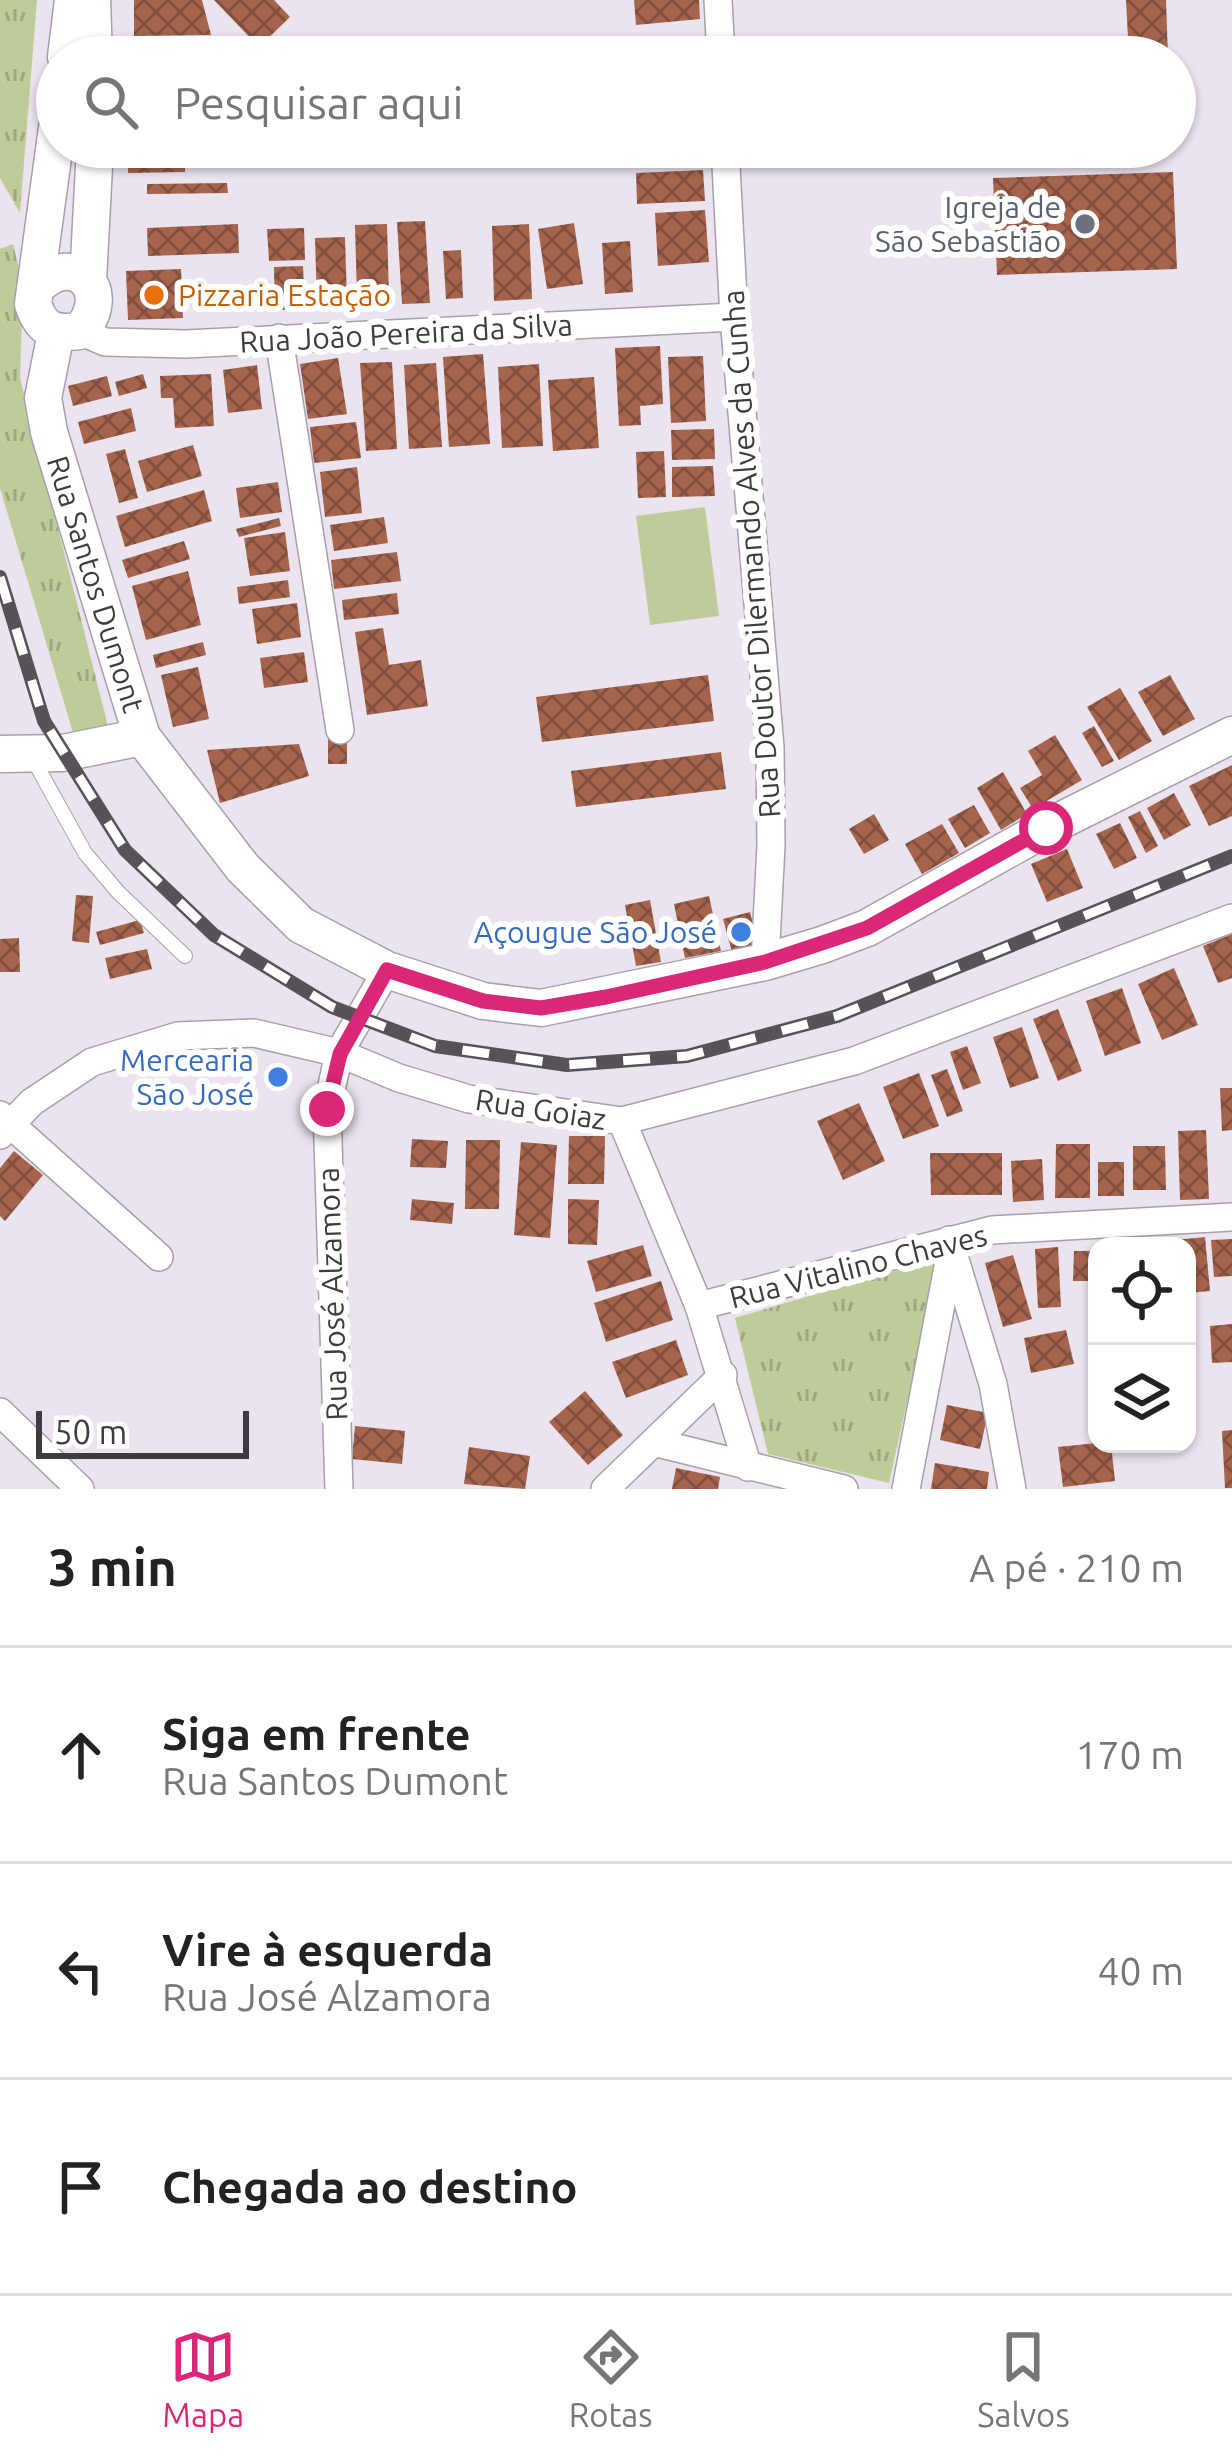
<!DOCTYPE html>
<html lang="pt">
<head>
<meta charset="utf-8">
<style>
  :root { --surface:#fff; --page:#f6f6f6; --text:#222; --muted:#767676; --line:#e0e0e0; --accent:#db2777 }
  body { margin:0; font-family:Ubuntu,sans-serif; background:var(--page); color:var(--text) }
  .controls { position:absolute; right:36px; bottom:36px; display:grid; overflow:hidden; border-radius:24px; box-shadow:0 3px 9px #0004 }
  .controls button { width:108px; height:108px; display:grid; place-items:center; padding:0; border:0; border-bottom:3px solid var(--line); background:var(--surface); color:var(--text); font:60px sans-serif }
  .scale { position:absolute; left:36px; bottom:30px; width:213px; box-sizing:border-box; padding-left:12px; border:6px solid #3f3b40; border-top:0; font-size:33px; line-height:42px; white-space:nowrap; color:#3f3b40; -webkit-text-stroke:9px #fff; paint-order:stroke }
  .stop { position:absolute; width:36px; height:36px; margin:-27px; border:9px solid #db2777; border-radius:50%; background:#fff }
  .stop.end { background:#db2777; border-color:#fff; box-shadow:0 3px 12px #0008 }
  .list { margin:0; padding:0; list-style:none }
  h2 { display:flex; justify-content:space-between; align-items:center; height:156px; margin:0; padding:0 48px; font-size:51px }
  h2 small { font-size:39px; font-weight:400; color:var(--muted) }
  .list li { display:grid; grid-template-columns:78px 1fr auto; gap:36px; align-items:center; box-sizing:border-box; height:216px; padding:0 48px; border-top:3px solid var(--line) }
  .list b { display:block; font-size:45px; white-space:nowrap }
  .list p { margin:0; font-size:39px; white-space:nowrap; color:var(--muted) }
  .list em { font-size:39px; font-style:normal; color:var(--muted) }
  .icon { flex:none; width:66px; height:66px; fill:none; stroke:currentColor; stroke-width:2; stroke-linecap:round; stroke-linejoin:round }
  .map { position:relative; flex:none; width:1232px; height:1489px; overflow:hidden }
  .search { position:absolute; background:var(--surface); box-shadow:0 3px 9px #0004; left:36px; right:36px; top:36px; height:132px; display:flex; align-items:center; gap:30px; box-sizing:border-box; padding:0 42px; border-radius:66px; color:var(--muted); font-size:45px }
  .sheet { height:804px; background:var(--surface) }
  nav { display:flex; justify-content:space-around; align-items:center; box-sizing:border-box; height:168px; border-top:3px solid var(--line); background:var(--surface); font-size:33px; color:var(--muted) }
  nav a { display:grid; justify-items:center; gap:6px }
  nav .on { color:var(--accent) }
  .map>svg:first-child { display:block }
</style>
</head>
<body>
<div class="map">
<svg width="1232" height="1489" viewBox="0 0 1232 1489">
  <defs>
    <pattern id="park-tufts" width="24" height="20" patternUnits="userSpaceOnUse" patternTransform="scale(3)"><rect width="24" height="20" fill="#becc9a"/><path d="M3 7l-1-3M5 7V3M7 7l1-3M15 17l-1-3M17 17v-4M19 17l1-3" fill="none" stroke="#9ca77f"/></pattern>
    <pattern id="building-cross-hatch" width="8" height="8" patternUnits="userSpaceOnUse" patternTransform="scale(3)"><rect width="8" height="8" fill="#a7644c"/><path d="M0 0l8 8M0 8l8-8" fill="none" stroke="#82503e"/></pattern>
  </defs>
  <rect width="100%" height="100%" fill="#ebe3ee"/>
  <!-- grass -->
  <polygon fill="#becc9a" points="705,507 719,616 650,625 636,516"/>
  <!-- park -->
  <g fill="url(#park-tufts)">
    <polygon points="0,0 37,0 20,213 0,178"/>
    <polygon points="13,244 23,285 20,378 112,742 74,736 0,488 0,249"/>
    <polygon points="939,1258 889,1483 768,1454 735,1318"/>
  </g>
  <!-- building -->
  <g fill="url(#building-cross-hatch)">
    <polygon points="134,0 202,0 211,35 134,36"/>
    <polygon points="214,0 274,0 290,17 259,47"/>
    <polygon points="634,0 699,0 700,19 636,25"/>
    <polygon points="1126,0 1166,0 1168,57 1129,57"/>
    <polygon points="674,41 675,57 585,57 584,47"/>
    <polygon points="625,147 701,147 703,160 627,166"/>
    <polygon points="185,155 185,172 128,173 128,156"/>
    <polygon points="703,170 705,201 637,204 636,173"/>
    <polygon points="1173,172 1177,269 997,275 993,178"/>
    <polygon points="227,183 228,193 147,194 147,184"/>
    <polygon points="705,210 709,262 658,266 655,213"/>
    <polygon points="425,221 430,303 402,304 397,222"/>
    <polygon points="574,223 583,284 547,289 538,229"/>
    <polygon points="238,224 239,253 148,256 147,228"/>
    <polygon points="387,224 389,298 357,298 355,225"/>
    <polygon points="529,224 532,299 494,301 492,226"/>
    <polygon points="304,228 305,260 269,261 267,229"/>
    <polygon points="345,237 347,302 317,303 315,238"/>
    <polygon points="630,241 633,292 605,294 602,243"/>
    <polygon points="461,250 463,298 446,299 443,251"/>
    <polygon points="303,266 305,309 275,310 274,267"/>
    <polygon points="181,269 183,318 128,320 126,271"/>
    <polygon points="660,346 663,404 640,406 641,425 619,426 615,348"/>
    <polygon points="483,354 490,444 449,447 443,357"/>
    <polygon points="703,356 706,421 671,423 668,357"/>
    <polygon points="338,358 347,414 308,419 300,364"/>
    <polygon points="392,362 397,449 366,451 360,363"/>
    <polygon points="436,363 442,447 409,449 404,365"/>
    <polygon points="539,364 543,446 502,448 498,367"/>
    <polygon points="257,365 262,409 228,413 223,370"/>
    <polygon points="143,374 147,388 119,396 115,382"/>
    <polygon points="211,374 214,426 175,428 173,398 161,398 160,376"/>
    <polygon points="107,376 112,396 73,406 68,386"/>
    <polygon points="594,377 599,448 553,451 548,380"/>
    <polygon points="131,408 136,431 84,444 78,422"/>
    <polygon points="356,422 361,458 314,463 310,427"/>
    <polygon points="714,429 715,459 672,460 671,430"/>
    <polygon points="193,445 202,476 147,492 138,461"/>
    <polygon points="125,449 138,498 119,503 106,454"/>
    <polygon points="664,451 666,497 638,498 636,452"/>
    <polygon points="713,466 715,496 672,497 672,467"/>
    <polygon points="357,467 362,513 325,517 320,472"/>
    <polygon points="278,482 282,512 240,518 236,488"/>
    <polygon points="204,490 212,521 125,547 116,516"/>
    <polygon points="384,517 388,543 334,551 330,525"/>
    <polygon points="279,518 281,526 239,537 236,529"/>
    <polygon points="285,532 290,571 250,576 244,538"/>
    <polygon points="184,541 190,559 128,578 122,560"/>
    <polygon points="397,552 401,581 334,589 331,560"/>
    <polygon points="188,571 201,625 146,640 132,586"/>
    <polygon points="288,580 290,597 239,604 237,587"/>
    <polygon points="397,593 399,614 344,620 342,600"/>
    <polygon points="297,603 301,637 257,644 252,609"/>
    <polygon points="383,628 389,665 421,660 428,706 367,715 355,632"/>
    <polygon points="203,642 206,655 156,668 153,655"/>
    <polygon points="304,652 308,682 264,688 260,658"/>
    <polygon points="198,667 209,719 173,727 161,675"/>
    <polygon points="708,675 714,721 542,742 536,697"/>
    <polygon points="1170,675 1195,719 1163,736 1138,692"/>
    <polygon points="1120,688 1152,741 1119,760 1087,707"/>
    <polygon points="1094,726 1114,761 1102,767 1082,733"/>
    <polygon points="1055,735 1082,780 1033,809 1020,788 1042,775 1028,751"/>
    <rect x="328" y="739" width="19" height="25"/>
    <polygon points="299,744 309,776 220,803 207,750"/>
    <polygon points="721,752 726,789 576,807 571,771"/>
    <polygon points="1232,765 1232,816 1209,826 1189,786"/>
    <polygon points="1003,772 1027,814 1001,830 977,788"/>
    <polygon points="1174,793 1191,825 1164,840 1147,808"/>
    <polygon points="974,805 990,833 965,848 948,819"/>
    <polygon points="1140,811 1158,846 1146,853 1128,817"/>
    <polygon points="874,814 889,840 864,854 849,829"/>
    <polygon points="1120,823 1137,858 1114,869 1096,834"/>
    <polygon points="942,824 959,853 922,874 905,844"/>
    <polygon points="1067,849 1083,888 1047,902 1031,864"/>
    <polygon points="76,895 93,896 89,943 72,941"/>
    <polygon points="709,896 721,951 685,958 674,904"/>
    <polygon points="650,900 661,962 636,966 625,905"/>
    <polygon points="750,912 758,946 732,952 723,919"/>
    <polygon points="140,920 144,933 100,945 96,932"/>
    <polygon points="1232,934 1232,978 1218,983 1203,946"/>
    <polygon points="19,938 20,972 0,972 0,939"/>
    <polygon points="147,949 152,969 110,979 105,958"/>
    <polygon points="1174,968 1198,1025 1162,1040 1138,984"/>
    <polygon points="1122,988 1141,1043 1105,1056 1086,1001"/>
    <polygon points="1058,1009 1082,1071 1058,1081 1033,1019"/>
    <polygon points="1022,1027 1039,1078 1010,1088 993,1037"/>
    <polygon points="967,1046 981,1083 963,1090 950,1052"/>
    <polygon points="947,1069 963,1111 947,1117 931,1075"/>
    <polygon points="919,1073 939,1126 903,1139 883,1087"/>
    <polygon points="1220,1088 1232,1088 1232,1130 1222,1131"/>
    <polygon points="859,1103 885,1161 843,1180 817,1121"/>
    <polygon points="1206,1130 1209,1199 1180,1200 1178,1131"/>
    <polygon points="569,1136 605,1136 604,1184 568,1184"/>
    <polygon points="412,1139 448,1141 446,1168 410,1167"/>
    <polygon points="466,1140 500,1140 499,1209 465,1209"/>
    <polygon points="521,1142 557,1145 550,1238 514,1235"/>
    <polygon points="1056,1144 1090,1144 1090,1198 1055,1198"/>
    <polygon points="1133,1146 1165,1146 1166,1190 1133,1190"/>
    <polygon points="14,1151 43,1175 5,1221 0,1216 0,1168"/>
    <polygon points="930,1153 1002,1153 1002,1195 931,1195"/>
    <polygon points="1042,1159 1044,1200 1013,1202 1011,1161"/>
    <rect x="1098" y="1162" width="26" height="34"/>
    <polygon points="412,1199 454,1203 452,1224 410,1220"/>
    <polygon points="568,1199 599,1200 597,1245 568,1244"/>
    <polygon points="1205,1237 1210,1291 1187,1293 1187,1246 1176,1246 1175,1240"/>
    <polygon points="1232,1239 1232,1276 1214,1277 1211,1240"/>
    <polygon points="643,1245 652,1276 596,1292 587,1261"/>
    <polygon points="1058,1247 1061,1307 1038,1308 1035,1249"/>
    <polygon points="1074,1251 1097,1251 1097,1281 1073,1281"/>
    <polygon points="1013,1255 1032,1319 1003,1327 985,1263"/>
    <polygon points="661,1281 673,1320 606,1342 594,1303"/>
    <polygon points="1232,1324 1232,1362 1212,1363 1210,1326"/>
    <polygon points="1066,1330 1074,1364 1031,1373 1024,1338"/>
    <polygon points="676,1340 688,1375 626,1398 612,1362"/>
    <polygon points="585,1391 623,1435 588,1465 549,1422"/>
    <polygon points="947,1405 988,1413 980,1449 940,1440"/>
    <polygon points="355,1426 405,1431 402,1464 352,1459"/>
    <polygon points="1232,1430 1232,1488 1225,1488 1222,1431"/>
    <polygon points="1097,1443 1111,1444 1115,1481 1063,1487 1058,1447"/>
    <polygon points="469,1447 530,1456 525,1489 464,1484"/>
    <polygon points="935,1463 989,1472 987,1489 931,1489"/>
    <polygon points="676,1468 720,1477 718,1489 672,1489"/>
  </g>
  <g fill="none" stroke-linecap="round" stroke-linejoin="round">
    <!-- lane casing -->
    <g stroke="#a79faa" stroke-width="16">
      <polyline id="lane" points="33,759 85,853 118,892 185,956"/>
    </g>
    <!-- street casing -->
    <g stroke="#a79faa" stroke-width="30">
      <g id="street">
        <polyline points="718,0 721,57"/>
        <polyline points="725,147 734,317 770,747 771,845 765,962"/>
        <polyline points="80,331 105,342 186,344 734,317"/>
        <polyline points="279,338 340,730"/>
        <polyline points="0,1115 159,1257"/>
        <polyline points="622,1121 699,1306 748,1467"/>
        <polyline points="0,1135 32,1102 92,1062 178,1036 254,1033 339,1053 399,1078 469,1099 622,1121 854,1061 1232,918"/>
        <polyline points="949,1240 993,1384 1012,1489"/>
        <polyline points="699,1306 992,1230 1232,1217"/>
        <polyline points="0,1412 80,1489"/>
        <polyline points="657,1443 844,1489"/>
        <polyline points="339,1489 327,1109 339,1053 387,970"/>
        <polyline points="605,1489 723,1375"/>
        <polyline points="906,1489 951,1251"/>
      </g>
    </g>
    <!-- secondary casing -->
    <g stroke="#a79faa" stroke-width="39">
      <g id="secondary">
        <polyline points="92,0 94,57"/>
        <polyline points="66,57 73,0"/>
        <polyline points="88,281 95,147"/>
        <path d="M38,286C74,249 116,291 80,331C54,334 42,331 33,304L57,128"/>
        <polyline points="56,333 43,398 49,432 142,737 243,868 301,925 387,970 483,1001 541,1008 765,962 822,945 867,928 1046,828 1232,735"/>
        <polyline points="0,754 63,753 142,737"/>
      </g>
    </g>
    <!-- lane -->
    <use href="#lane" stroke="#fff" stroke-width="14"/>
    <!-- street -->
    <use href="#street" stroke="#fff" stroke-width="27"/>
    <!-- secondary -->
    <use href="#secondary" stroke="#fff" stroke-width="36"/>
    <!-- rail casing -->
    <g stroke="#565258" stroke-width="14">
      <polyline id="rail" points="0,577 44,721 125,850 214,935 332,1007 435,1046 567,1065 687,1056 837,1016 1232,856"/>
    </g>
    <!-- rail -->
    <use href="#rail" stroke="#fff" stroke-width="9" stroke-dasharray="27" stroke-linecap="butt"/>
  </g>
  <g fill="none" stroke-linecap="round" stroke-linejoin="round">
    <!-- route -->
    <polyline stroke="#db2777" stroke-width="15" points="327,1109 340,1054 387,970 483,1001 541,1008 606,997 765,962 867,928 1046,828"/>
  </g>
  <!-- markers -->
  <circle fill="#6b7280" stroke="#fff" stroke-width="4.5" cx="1085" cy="224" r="12"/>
  <circle fill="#e8710a" stroke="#fff" stroke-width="4.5" cx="154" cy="295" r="12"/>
  <g fill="#3f7fe0" stroke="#fff" stroke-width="4.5">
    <circle cx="741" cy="932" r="12"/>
    <circle cx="278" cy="1077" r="12"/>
  </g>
  <g text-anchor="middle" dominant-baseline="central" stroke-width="12" stroke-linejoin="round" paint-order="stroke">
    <!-- worship labels -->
    <g font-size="30" fill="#5b616d" stroke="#fff" text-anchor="end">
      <text x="1061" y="207">Igreja de<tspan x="1061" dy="34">São Sebastião</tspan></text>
    </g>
    <!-- food labels -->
    <g font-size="30" fill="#c56008" stroke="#fff" text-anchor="start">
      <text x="178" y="295">Pizzaria Estação</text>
    </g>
    <!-- street labels -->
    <g font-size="30" fill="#3f3b40" stroke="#fff">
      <text transform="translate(406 333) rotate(-3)">Rua João Pereira da Silva</text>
      <text transform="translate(751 554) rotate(-94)">Rua Doutor Dilermando Alves da Cunha</text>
      <text transform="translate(96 584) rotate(73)">Rua Santos Dumont</text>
      <text transform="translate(541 1109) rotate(9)">Rua Goiaz</text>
      <text transform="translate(858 1266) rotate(-14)">Rua Vitalino Chaves</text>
      <text transform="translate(332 1294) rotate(-92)">Rua José Alzamora</text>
    </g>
    <!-- shop labels -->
    <g font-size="30" fill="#366cbe" stroke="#fff" text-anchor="end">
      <text x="717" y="932">Açougue São José</text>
      <text x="254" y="1060">Mercearia<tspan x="254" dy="34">São José</tspan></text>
    </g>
  </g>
</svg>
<div class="controls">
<button><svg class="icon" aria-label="locate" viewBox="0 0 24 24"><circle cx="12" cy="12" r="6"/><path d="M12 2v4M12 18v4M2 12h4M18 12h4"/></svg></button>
<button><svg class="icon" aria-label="layers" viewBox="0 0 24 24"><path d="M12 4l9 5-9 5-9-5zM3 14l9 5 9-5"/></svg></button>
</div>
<div class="scale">50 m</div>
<div class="stop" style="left:1046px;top:828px"></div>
<div class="stop end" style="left:327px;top:1109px"></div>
<div class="search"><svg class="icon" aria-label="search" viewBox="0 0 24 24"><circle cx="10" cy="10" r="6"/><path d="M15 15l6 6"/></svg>Pesquisar aqui</div>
</div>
<section class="sheet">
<h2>3 min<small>A pé · 210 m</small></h2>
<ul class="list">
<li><svg class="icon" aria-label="ahead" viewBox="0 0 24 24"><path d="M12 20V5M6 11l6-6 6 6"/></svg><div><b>Siga em frente</b><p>Rua Santos Dumont</p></div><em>170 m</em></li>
<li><svg class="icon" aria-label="left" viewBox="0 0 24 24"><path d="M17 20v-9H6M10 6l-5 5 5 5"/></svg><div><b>Vire à esquerda</b><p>Rua José Alzamora</p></div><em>40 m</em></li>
<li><svg class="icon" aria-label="arrive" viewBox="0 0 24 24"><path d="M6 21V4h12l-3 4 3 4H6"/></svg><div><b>Chegada ao destino</b></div></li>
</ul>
</section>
<nav>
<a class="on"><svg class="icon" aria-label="map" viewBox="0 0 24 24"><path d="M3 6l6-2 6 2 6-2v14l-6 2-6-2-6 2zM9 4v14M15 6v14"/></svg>Mapa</a>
<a><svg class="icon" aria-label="directions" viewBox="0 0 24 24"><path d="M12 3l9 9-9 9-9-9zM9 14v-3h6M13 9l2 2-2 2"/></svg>Rotas</a>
<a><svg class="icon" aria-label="saved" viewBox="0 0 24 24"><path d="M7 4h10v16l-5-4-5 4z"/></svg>Salvos</a>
</nav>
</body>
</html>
